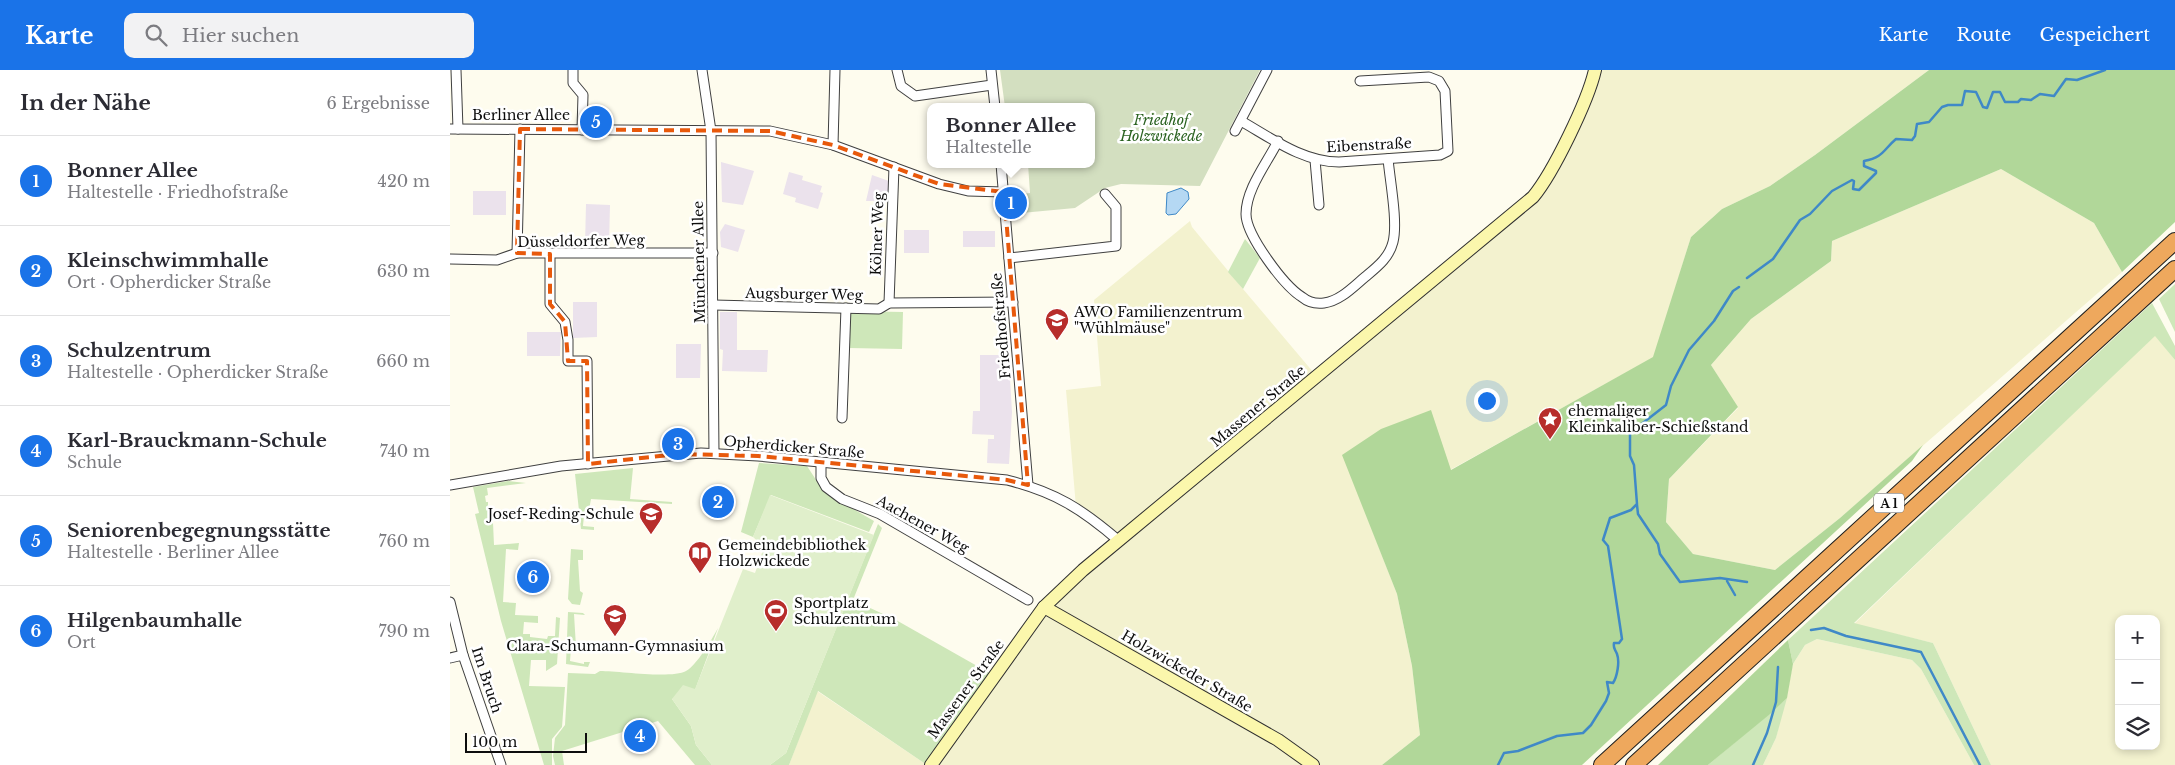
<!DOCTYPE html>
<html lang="de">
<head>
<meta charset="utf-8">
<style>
  :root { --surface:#fff; --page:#f2f2f3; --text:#2b2b33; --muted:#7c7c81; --line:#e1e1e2; --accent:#1a73e8 }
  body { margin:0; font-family:"Libre Baskerville",serif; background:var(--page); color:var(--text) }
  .controls { position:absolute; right:15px; bottom:15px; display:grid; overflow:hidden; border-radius:10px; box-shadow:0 2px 8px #0003 }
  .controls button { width:45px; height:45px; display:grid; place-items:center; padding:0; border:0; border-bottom:1px solid var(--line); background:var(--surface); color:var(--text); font:25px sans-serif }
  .scale { position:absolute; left:15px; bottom:12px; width:122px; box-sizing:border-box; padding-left:5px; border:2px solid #0d0d0d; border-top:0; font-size:14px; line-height:18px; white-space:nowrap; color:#0d0d0d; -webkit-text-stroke:4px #fff; paint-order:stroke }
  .you { position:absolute; left:1036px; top:330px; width:18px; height:18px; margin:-12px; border:4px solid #fff; border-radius:50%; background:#1a73e8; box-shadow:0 0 0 8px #1a73e833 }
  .badge { display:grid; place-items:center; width:32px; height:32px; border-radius:50%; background:var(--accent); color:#fff; font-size:16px; font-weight:700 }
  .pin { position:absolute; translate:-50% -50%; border:2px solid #fff; box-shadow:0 1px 5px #0006 }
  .popup { position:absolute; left:477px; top:33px; width:168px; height:65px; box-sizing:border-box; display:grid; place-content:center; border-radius:10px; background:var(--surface); filter:drop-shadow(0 1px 4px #0005); font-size:16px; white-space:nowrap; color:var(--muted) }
  .popup b { font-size:19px; color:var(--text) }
  .popup::after { content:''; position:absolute; left:50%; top:100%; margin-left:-10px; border:10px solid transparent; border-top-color:var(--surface) }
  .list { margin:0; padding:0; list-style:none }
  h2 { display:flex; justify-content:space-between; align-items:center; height:65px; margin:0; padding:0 20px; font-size:21px }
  h2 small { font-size:16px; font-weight:400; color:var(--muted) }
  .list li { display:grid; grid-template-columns:32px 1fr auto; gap:15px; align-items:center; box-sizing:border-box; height:90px; padding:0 20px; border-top:1px solid var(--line) }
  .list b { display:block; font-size:19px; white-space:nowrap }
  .list p { margin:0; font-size:16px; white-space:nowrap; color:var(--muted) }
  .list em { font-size:16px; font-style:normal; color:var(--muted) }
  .icon { flex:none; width:28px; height:28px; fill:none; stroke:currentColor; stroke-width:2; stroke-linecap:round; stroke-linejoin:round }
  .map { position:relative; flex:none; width:1725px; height:695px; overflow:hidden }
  header { display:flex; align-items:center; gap:30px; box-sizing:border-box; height:70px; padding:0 25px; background:var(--accent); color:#fff }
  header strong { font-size:24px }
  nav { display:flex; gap:28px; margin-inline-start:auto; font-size:18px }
  .search { width:350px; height:45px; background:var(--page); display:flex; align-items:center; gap:12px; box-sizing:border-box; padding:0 18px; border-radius:10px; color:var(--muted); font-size:19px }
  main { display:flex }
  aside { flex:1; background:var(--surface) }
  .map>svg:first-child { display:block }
</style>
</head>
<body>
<header>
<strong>Karte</strong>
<div class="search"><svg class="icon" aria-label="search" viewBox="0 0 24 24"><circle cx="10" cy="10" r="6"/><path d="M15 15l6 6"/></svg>Hier suchen</div>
<nav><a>Karte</a><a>Route</a><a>Gespeichert</a></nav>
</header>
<main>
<aside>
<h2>In der Nähe<small>6 Ergebnisse</small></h2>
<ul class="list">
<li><span class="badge">1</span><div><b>Bonner Allee</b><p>Haltestelle · Friedhofstraße</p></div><em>420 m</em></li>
<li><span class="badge">2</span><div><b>Kleinschwimmhalle</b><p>Ort · Opherdicker Straße</p></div><em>630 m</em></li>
<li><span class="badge">3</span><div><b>Schulzentrum</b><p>Haltestelle · Opherdicker Straße</p></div><em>660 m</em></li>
<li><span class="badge">4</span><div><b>Karl-Brauckmann-Schule</b><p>Schule</p></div><em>740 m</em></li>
<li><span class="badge">5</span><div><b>Seniorenbegegnungsstätte</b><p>Haltestelle · Berliner Allee</p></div><em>760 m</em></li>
<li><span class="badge">6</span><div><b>Hilgenbaumhalle</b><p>Ort</p></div><em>790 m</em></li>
</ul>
</aside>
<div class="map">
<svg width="1725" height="695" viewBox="0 0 1725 695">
  <rect width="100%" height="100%" fill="#fefcee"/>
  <!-- industrial -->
  <g fill="#ebe2ec">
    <polygon points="271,92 304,101 293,135 272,132"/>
    <polygon points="339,102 353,106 352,110 372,116 370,122 373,123 368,139 345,132 346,128 333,124"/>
    <polygon points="422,105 439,111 439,131 416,131"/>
    <rect x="23" y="121" width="33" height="24"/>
    <polygon points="136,134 160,135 159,175 135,175"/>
    <polygon points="275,154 295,160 288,182 271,177 270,162"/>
    <rect x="454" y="160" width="25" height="23"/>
    <rect x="513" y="161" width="32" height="16"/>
    <polygon points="123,232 147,232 147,267 123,268"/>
    <polygon points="270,242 287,242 287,280 318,280 317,302 272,301 273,280 270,279"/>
    <polygon points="77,262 111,262 110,286 77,286"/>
    <polygon points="226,274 251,274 250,308 226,308"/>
    <polygon points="530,285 552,285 552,292 559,292 562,342 559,394 537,393 538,369 544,369 544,365 522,364 523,341 530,341"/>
  </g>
  <!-- farmland -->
  <g fill="#f3f2cf" fill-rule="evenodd">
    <polygon points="1149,0 1479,0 1365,85 1320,116 1272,139 1241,167 1204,287 1000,400 893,385 947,524 962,596 970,665 932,695 481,695 594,537 669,471 626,437 616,320 651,316 644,230 740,151 742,157 793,219 869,309 1085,130"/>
    <polygon points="1551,99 1644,153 1672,202 1390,448 1325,500 1243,484 1216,452 1219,409 1288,338 1261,295 1301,249 1381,191 1382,171"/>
    <path d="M1705,265L1725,290V695H1541L1483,573L1404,554ZM1669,549H1706V676H1669Z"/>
    <polygon points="1367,569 1462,590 1471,599 1524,695 1313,695 1326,668 1343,594 1355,575"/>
    <polygon points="367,621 477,695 339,695"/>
  </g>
  <!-- green -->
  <g fill="#cee7b9">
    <polygon points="795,169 810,188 793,219 778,202"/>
    <polygon points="1725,214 1725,262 1709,229"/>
    <polygon points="1702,233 1725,276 1725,290 1705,266 1404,553 1483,573 1541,695 1524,695 1471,599 1462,590 1367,569 1355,575 1343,594 1338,570"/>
    <polygon points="400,241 453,242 452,279 399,278"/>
    <polygon points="309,393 357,396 374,422 424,451 419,462 321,425 303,467 291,462"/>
    <polygon points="183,398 180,429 222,432 222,434 141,429 139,440 148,441 147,446 134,445 133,456 144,457 144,460 131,459 125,404"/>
    <polygon points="58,411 76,413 37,418 38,425 35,426 36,432 38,432 38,454 43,453 44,475 69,473 68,480 56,479 53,532 66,533 65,545 88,546 88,553 74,552 73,564 80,564 80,567 97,569 98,566 105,566 106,547 110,548 107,594 96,601 96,590 81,590 79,616 115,617 112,657 102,669 102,695 94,695 51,551 25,444 29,443 23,417"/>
    <polygon points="428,454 432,458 403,530 446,550 543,605 477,695 368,621 339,695 320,695 336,683"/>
    <polygon points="121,479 133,480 133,490 128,490 130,521 133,523 130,535 122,534 118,529"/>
    <polygon points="118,542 133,543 135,545 124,544 126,577 121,579 120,591 134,594 134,592 140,592 138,597 116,594"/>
    <path d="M268,558L245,620L222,629L241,656L246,675L262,695H245L208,651L112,681L114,695H105L103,686L105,668L115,655L118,603L145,604L150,601C169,601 221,609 236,601C247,595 262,569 268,558Z"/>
    <polygon points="1337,628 1326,668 1313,695 1258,695"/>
  </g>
  <!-- forest -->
  <g fill="#b1d799">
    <polygon points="1479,0 1725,0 1725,152 1672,202 1644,153 1551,99 1382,171 1381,191 1301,249 1261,295 1288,337 1219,409 1216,452 1243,484 1325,500 1390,448 1473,375 1462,391 1132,695 932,695 970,665 962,596 947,524 892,385 931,359 981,340 1001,400 1203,287 1241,167 1272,139 1320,116 1365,85"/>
    <polygon points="1338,570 1343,594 1337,628 1320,644 1258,695 1208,695"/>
  </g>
  <!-- cemetery -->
  <polygon fill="#d3dfc0" points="550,0 810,0 750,116 671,114 655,118 625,138 562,144 560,125 580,123 578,94 641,94 641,37 555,37"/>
  <!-- pitch -->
  <polygon fill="#e0efcb" points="320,425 424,465 336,683 320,695 262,695 246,675 241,656 222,629 233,615 245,619 293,499 305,503 314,477 303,467"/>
  <!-- water -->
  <polygon fill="#b5d8f3" stroke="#3f89c7" points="731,118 738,122 739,129 726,144 718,145 716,143 717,123"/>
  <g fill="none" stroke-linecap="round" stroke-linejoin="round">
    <!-- stream -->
    <g stroke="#3f89c7" stroke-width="2.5">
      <path d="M1297,208L1323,189L1350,150L1360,144L1382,121L1402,110L1404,111L1403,119L1409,120L1426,103V101L1414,96V91C1434,87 1433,80 1446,69L1462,70L1465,66L1467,54L1479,52L1492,37L1498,35H1512L1515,21L1526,22L1533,37L1537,38L1543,22H1550L1555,32H1568L1571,29L1581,30L1590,24L1604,26L1616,9L1627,10L1655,0"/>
      <polyline points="1187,435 1188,444 1208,474 1210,484 1230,512 1270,508 1297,512"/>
      <polyline points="1277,511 1285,525"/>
      <polyline points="1361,560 1374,558 1396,566 1471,582 1530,695"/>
      <path d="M1048,695L1054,683L1068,681L1107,666L1133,663L1141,655L1156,631L1159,623L1157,612L1163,613C1167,607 1170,592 1167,584C1165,579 1163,579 1164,573H1169L1172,569L1158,476L1153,470L1160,448L1181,440L1187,434L1184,395L1180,386V363L1216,335L1221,316L1239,280L1264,251L1283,221L1289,217"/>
      <polyline points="1303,695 1317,663 1326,632 1328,597"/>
    </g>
    <!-- street casing -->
    <g stroke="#404040" stroke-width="11">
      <g id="street">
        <polyline points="6,0 8,59"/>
        <polyline points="123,0 123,13 133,25 132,60"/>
        <polyline points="252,0 261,61 264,383"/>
        <polyline points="447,0 451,16 465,26 542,15"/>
        <polyline points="541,0 545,37"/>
        <path d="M791,51C821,68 853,92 889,92L990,85L998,81L995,21L989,11L979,7L910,11"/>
        <polyline points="0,59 320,61 383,75 489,114 518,121 554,122"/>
        <polyline points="785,61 817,0"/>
        <path d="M828,71C817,93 796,119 796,144C796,165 834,216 852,227C858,232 866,234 874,233C890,231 903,217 915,207C927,197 939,188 943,172C948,152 940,111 938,89"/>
        <polyline points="383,75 385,0"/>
        <polyline points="865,90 869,135"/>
        <polyline points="551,94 578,415"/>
        <polyline points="67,183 70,59"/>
        <polyline points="100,184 100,234 115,252 118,270 118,291 137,291 138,394"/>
        <polyline points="559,188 666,176 666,137 655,124"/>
        <polyline points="0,189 47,190 67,183 263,183"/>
        <polyline points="439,233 444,97"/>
        <polyline points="264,235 429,239 439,233 563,232"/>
        <polyline points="392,348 396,238"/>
        <polyline points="371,392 371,408 376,417 392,429 430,444 578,530"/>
        <path d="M0,415L111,396L251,383L308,386L557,410C605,422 632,439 669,471"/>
        <polyline points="0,532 13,585 51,695"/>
        <polyline points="0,588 13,585"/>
      </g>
    </g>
    <!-- secondary casing -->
    <g stroke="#2f2f2f" stroke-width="14">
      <g id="secondary">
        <polyline points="594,537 828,670 863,695"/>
        <path d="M481,695L594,537L633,500L1083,127C1103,103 1138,31 1145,0"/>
      </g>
    </g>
    <!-- highway casing -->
    <g stroke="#1e1e1e" stroke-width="18">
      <g id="highway">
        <polyline points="1152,695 1725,171"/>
        <polyline points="1184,695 1725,199"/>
      </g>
    </g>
    <!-- street -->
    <use href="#street" stroke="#fff" stroke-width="9"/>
    <!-- secondary -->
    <use href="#secondary" stroke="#fbf7ac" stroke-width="12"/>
    <!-- highway -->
    <use href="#highway" stroke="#eea85d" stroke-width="16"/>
  </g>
  <!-- marked area -->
  <path fill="none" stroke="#e8590c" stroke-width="4" stroke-dasharray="10 6" stroke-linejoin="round" d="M70,59L320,61L383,75L489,114L554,122L578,415L557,410L308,386L228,384L138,394L137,291H118L115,252L100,234V184L67,183Z"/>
  <!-- icons -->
  <defs>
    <g id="school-pin" transform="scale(1.25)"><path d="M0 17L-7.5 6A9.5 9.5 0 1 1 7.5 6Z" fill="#b72d2b" stroke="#fff"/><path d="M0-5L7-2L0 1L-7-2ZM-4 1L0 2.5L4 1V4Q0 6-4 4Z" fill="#fff"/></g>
    <g id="sight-pin" transform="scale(1.25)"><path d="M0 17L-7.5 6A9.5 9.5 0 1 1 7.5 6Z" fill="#b72d2b" stroke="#fff"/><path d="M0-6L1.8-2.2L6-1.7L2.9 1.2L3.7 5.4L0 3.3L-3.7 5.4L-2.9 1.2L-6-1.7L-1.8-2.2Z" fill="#fff"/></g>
    <g id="library-pin" transform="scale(1.25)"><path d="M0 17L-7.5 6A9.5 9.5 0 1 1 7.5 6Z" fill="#b72d2b" stroke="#fff"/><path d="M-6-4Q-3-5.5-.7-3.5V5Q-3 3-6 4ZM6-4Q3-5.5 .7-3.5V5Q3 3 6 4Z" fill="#fff"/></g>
    <g id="stadium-pin" transform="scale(1.25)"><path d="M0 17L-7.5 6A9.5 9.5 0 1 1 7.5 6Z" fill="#b72d2b" stroke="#fff"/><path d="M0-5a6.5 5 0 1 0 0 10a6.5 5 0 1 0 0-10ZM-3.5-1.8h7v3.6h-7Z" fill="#fff"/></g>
  </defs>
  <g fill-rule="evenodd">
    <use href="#school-pin" x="607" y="250"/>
    <use href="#sight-pin" x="1100" y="349"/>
    <use href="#school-pin" x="201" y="444"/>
    <use href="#library-pin" x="250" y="483"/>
    <use href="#stadium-pin" x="326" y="541"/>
    <use href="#school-pin" x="165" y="546"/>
  </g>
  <g text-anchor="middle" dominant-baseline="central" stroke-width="5" stroke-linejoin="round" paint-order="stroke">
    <!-- shield labels -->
    <rect fill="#fff" stroke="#565656" stroke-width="1" x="1424" y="423.5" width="30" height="19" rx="4"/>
    <g font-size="12" font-weight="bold" fill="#0d0d0d">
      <text x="1439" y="433">A 1</text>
    </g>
    <!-- street labels -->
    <g font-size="14" fill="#0d0d0d" stroke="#fff">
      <text x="71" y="45">Berliner Allee</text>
      <text transform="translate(919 75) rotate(-3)">Eibenstraße</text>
      <text transform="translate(427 164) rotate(-88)">Kölner Weg</text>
      <text transform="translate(131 171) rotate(-1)">Düsseldorfer Weg</text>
      <text transform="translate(249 192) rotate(-91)">Münchener Allee</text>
      <text transform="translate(354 224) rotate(1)">Augsburger Weg</text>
      <text transform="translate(551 256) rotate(-95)">Friedhofstraße</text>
      <text transform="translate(808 336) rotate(-40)">Massener Straße</text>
      <text transform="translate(344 377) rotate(5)">Opherdicker Straße</text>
      <text transform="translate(473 454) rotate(29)">Aachener Weg</text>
      <text transform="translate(737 601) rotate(30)">Holzwickeder Straße</text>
      <text transform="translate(37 610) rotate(72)">Im Bruch</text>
      <text transform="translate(516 619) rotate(-54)">Massener Straße</text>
    </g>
    <!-- park labels -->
    <g font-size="14" font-style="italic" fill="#2a6220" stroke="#fff">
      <text x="711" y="50">Friedhof<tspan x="711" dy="16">Holzwickede</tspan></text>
    </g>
    <!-- poi labels -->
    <g font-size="14" fill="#0d0d0d" stroke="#fff" text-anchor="start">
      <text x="624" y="242">AWO Familienzentrum<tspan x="624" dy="16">"Wühlmäuse"</tspan></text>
      <text x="1118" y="341">ehemaliger<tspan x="1118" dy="16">Kleinkaliber-Schießstand</tspan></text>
      <text x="184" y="444" text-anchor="end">Josef-Reding-Schule</text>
      <text x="268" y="475">Gemeindebibliothek<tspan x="268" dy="16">Holzwickede</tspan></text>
      <text x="344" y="533">Sportplatz<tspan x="344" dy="16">Schulzentrum</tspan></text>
      <text x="165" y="576" text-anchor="middle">Clara-Schumann-Gymnasium</text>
    </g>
  </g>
</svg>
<div class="controls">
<button>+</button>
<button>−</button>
<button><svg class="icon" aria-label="layers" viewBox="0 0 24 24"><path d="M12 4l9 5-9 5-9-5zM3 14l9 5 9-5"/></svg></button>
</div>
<div class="scale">100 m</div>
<div class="you"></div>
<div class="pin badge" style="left:561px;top:133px">1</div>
<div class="popup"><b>Bonner Allee</b>Haltestelle</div>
<div class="pin badge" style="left:268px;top:432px">2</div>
<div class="pin badge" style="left:228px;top:374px">3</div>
<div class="pin badge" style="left:190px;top:666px">4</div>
<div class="pin badge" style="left:146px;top:52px">5</div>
<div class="pin badge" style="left:83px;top:507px">6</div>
</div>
</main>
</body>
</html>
